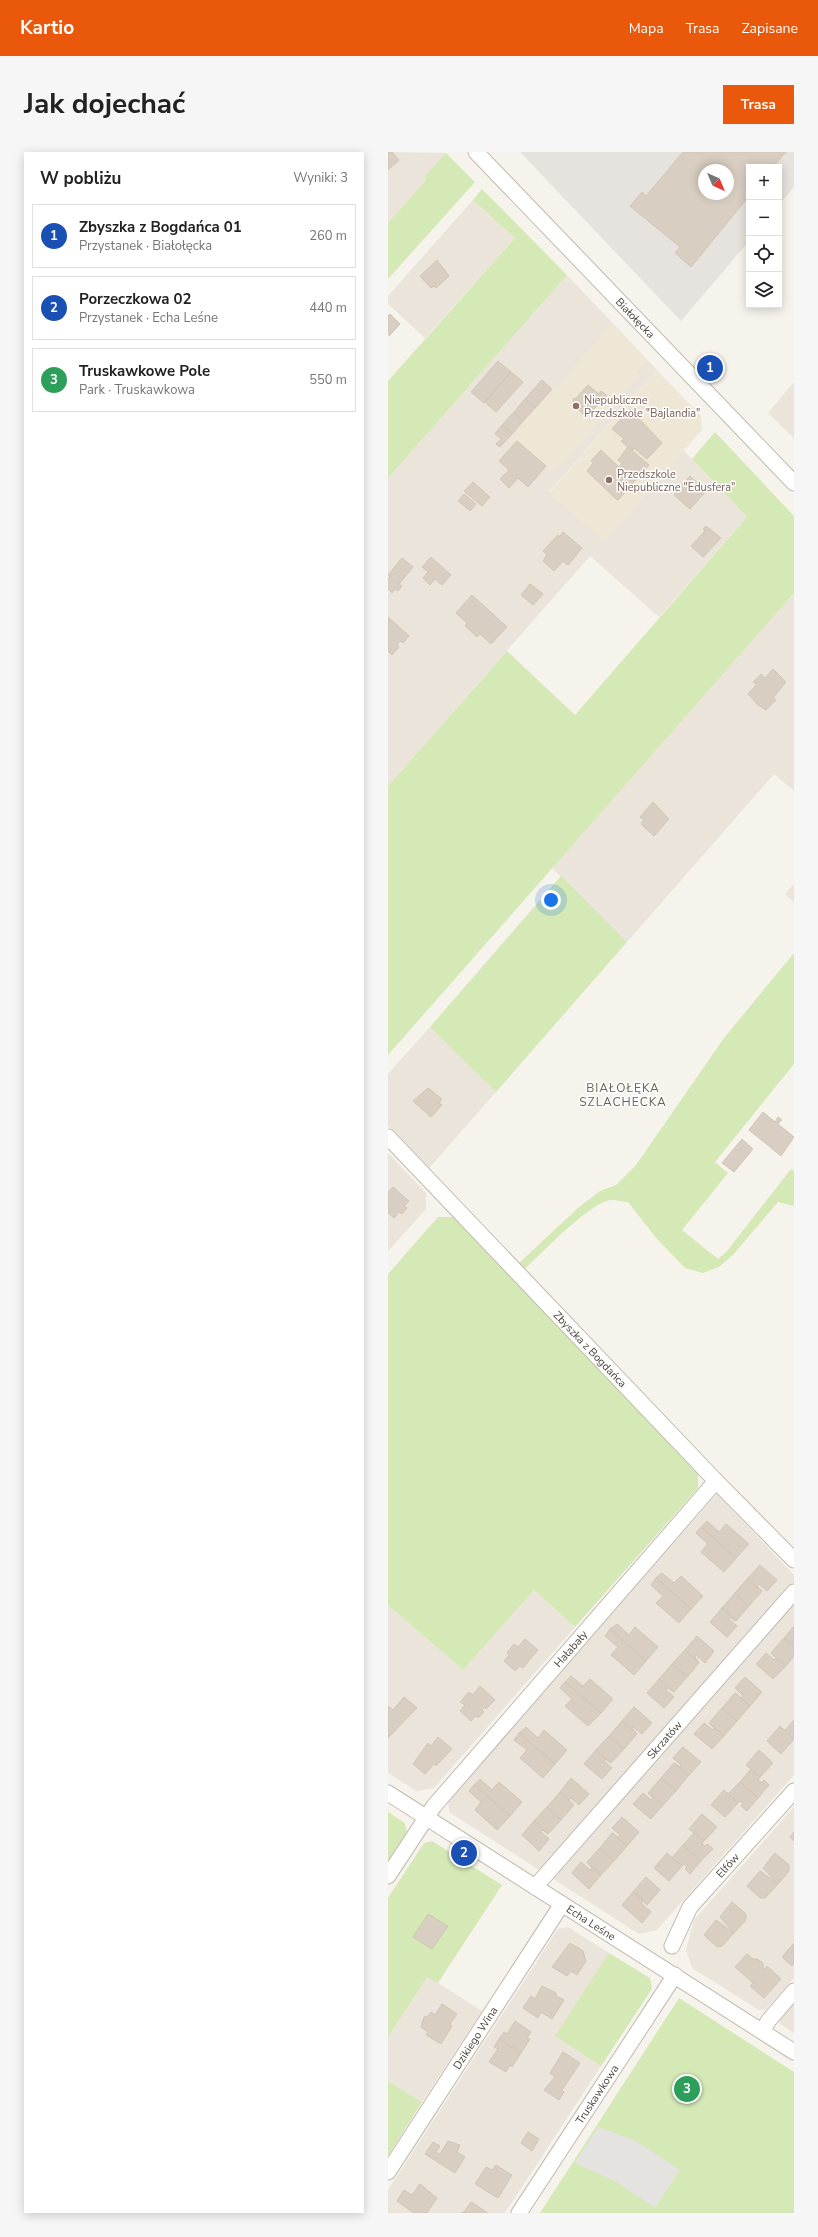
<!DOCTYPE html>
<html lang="pl">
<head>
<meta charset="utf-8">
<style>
  :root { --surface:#fff; --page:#f6f6f6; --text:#222; --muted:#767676; --line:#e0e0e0; --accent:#ea580c }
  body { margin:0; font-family:"Nunito Sans",sans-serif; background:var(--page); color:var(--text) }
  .controls { position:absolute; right:12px; top:12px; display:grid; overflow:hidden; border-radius:0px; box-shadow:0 2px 10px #0003 }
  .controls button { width:36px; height:36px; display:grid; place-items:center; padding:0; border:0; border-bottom:1px solid var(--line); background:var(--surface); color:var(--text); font:20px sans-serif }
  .compass { position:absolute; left:310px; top:12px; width:36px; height:36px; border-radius:50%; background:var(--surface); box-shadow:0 2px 10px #0003; rotate:136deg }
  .you { position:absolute; left:163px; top:748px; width:14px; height:14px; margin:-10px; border:3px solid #fff; border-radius:50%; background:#1a73e8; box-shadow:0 0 0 6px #1a73e833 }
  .badge { display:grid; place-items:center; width:26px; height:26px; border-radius:50%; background:var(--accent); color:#fff; font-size:13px; font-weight:700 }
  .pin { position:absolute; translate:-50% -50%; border:2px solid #fff; box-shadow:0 1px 4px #0006 }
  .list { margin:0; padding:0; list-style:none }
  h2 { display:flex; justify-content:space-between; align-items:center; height:52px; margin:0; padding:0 16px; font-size:17px }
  h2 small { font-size:13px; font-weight:400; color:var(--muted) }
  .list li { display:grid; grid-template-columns:26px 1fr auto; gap:12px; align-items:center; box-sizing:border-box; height:64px; margin:0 8px 8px; padding:0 8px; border:1px solid var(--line); border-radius:0px }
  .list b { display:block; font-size:15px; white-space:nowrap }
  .list p { margin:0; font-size:13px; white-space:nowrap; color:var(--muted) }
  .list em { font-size:13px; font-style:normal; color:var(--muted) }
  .icon { flex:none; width:22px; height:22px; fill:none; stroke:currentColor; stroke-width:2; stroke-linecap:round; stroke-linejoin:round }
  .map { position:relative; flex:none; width:406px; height:2061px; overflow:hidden; border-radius:0px }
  header { display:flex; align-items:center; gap:24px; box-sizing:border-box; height:56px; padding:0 20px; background:var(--accent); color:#fff }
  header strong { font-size:19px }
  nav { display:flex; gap:22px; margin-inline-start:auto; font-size:14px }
  .intro { display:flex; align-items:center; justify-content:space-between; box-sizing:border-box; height:96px; padding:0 24px }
  h1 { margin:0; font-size:28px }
  .button { padding:10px 18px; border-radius:0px; background:var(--accent); color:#fff; font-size:14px; font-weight:700 }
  main { display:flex; gap:24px; padding:0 24px }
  aside { flex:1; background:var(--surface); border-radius:0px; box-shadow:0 2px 10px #0003 }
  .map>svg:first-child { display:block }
</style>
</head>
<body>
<header>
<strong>Kartio</strong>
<nav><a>Mapa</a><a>Trasa</a><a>Zapisane</a></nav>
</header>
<div class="intro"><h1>Jak dojechać</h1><a class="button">Trasa</a></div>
<main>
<aside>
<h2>W pobliżu<small>Wyniki: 3</small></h2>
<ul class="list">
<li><span class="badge" style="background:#1a4fb4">1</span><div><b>Zbyszka z Bogdańca 01</b><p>Przystanek · Białołęcka</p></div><em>260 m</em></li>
<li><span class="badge" style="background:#1a4fb4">2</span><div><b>Porzeczkowa 02</b><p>Przystanek · Echa Leśne</p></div><em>440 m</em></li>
<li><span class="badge" style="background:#2e9e5b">3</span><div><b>Truskawkowe Pole</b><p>Park · Truskawkowa</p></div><em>550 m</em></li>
</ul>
</aside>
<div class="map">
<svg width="406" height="2061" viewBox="0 0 406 2061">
  <rect width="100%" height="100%" fill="#f6f3ec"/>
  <!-- residential -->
  <g fill="#eae4da">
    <polygon points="0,0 58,1 36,25 38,28 0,71"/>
    <polygon points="85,48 127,86 37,186 0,152 0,144"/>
    <polygon points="179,123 269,218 161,340 216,389 295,298 359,365 271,465 202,404 0,634 0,326"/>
    <polygon points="406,230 406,286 380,261"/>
    <polygon points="406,441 406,639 386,622 239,790 164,716"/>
    <polygon points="406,732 406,750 397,742"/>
    <polygon points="42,875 108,940 41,1016 0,974 0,922"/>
    <polygon points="0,1001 38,1041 38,1057 0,1099"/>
    <polygon points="329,1342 406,1423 406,1623 269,1778 251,1782 61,1660 60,1647"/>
    <polygon points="146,1438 187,1475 46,1636 28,1639 0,1621 0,1453 75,1518"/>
    <polygon points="406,1655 406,1826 378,1857 371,1858 304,1816 298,1798 306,1768"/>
    <polygon points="180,1775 221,1801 168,1884 213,1914 117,2061 0,2061 0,2038 170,1777"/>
    <polygon points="39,1824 94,1859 34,1950 0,1929 0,1885"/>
    <polygon points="406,1849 406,1881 392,1872 391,1865"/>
  </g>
  <!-- industrial -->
  <path fill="#e6e2dd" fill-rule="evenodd" d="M132,0H406V35L391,53V15H361V89L293,169ZM316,18H340V42H316Z"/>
  <!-- education -->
  <g fill="#efe7d6">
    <polygon points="225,171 260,209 249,220 252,223 166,321 124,284"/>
    <polygon points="269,218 313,264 314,278 216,389 161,341"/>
  </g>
  <!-- green -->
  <g fill="#d4e9b6">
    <polygon points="58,1 87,30 0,127 0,71 38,28 36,25"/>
    <polygon points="94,37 179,123 0,326 0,229 127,86 85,48"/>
    <polygon points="327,280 406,364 406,441 0,903 0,634 119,499 187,563 359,365 304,307"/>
    <polygon points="173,724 239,790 108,940 42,875"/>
    <path d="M406,801V912L327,1010L340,1021L294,1078L330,1107L339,1099L403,1017L406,1019V1054L390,1050L345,1103L331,1115L315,1121L297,1116L269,1087L240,1050C235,1050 229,1048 224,1048C203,1049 154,1101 137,1117L131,1111L191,1055L212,1039L228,1033L248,1013L336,886Z"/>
    <polygon points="50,1065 67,1065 310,1322 310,1336 187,1475 146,1438 75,1518 0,1453 0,1122"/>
    <polygon points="0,1660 17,1671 19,1680 0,1710"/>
    <polygon points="44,1689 114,1733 50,1831 39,1825 0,1885 0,1746 36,1691"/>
    <polygon points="221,1801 262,1826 264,1837 213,1914 167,1884"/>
    <polygon points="291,1846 406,1920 406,2061 152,2061"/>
    <polygon points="0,1929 34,1950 0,2004"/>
  </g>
  <!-- parking -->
  <polygon fill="#e5e3e0" points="210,1975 248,1989 292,2018 267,2056 228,2030 187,2011"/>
  <!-- building -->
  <g fill="#d8cec1" stroke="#d2c6b4" fill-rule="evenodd">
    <polygon points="0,0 4,0 11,8 0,18"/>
    <path d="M295,0H398L385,15H361V44L303,115L287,101L292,95L242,54L254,40L258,44ZM316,18H340V42H316Z"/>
    <polygon points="49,108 61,124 48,136 46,134 43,136 32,124"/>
    <polygon points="2,162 12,172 1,184 0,164"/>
    <polygon points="110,209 123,220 96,251 83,240"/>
    <polygon points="123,220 135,230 108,260 97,250"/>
    <polygon points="154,228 164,237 147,256 137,247"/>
    <polygon points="200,233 211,242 213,239 219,244 198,265 190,257 186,257 185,247 188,246"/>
    <polygon points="137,247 147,256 135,269 126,260"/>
    <polygon points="242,257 274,291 259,307 246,296 244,299 233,289 236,287 224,277"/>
    <polygon points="126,260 135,269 124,282 114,273"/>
    <polygon points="114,273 124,282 112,295 108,292 113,287 107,282"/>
    <polygon points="129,289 158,314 140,335 130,326 121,336 112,327 121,318 111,309"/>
    <polygon points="240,295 261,313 231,347 229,348 199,319 205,311 203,309 213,298 231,315 234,311 230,308"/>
    <polygon points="302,324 318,339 302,357 286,343"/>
    <polygon points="85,330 102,345 94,354 76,339"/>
    <polygon points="76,342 88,352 82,359 70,349"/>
    <polygon points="318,374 333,386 315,405 303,394 317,379 315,377"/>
    <polygon points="175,380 194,396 180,413 175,409 166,419 155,409 159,403 155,399 170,383 171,385"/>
    <polygon points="43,405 63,423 54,433 47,427 42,433 35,426 40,420 34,415"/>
    <polygon points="14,406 25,415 11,432 14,434 10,439 7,437 4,441 0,437 0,427 2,424 0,423"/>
    <polygon points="142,432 155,442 145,453 133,443"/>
    <polygon points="84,443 119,475 103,492 92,482 89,485 77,474 79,471 68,461"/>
    <polygon points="0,465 21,484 15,491 12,489 9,493 11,495 4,503 0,499"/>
    <polygon points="385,517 398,530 385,546 388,548 378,558 370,553 360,542 369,532 365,530 373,522 377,526"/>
    <polygon points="265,650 281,667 266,684 253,672 256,668 252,665"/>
    <polygon points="40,936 54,947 51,951 54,953 43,965 25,949"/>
    <polygon points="375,960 387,970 390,965 394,968 390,972 406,985 393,1004 361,978"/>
    <polygon points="354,987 365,997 346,1020 334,1011"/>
    <polygon points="5,1035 21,1049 16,1054 19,1056 14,1062 11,1060 6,1066 0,1061 0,1040"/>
    <polygon points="319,1369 331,1380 338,1372 361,1392 348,1406 313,1375"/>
    <polygon points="313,1375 348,1406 336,1420 313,1400 320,1392 308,1381"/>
    <polygon points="372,1413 389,1428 379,1439 371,1432 369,1434 374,1439 359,1427"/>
    <polygon points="274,1421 286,1431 293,1424 315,1444 303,1457 268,1426"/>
    <polygon points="268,1426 303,1457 291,1471 268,1451 275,1444 263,1433"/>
    <polygon points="359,1427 374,1439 361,1454 347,1441"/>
    <polygon points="347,1441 361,1454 348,1469 334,1456"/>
    <polygon points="334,1456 348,1469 342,1465 341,1467 349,1474 339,1485 322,1470"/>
    <polygon points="229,1472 241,1483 247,1475 270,1495 258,1509 222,1477"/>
    <polygon points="406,1474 406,1495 396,1486"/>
    <polygon points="222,1477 258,1509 246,1523 223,1503 230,1495 217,1484"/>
    <polygon points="309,1484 326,1499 317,1511 308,1503 307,1505 311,1511 297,1498"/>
    <polygon points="396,1486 406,1495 406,1504 398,1514 383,1501"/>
    <polygon points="137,1487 150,1498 135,1516 132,1514 127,1519 116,1509 121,1503 119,1501 126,1492 130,1495"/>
    <polygon points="297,1498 311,1511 299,1525 284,1512"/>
    <polygon points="378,1501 386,1508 388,1506 383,1501 398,1514 385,1527 368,1512"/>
    <polygon points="284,1512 299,1525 286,1540 271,1527"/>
    <polygon points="183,1524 195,1534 202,1527 225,1547 213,1561 177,1530"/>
    <polygon points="357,1525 374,1540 362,1554 347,1541 353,1546 355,1544 347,1536"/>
    <polygon points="271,1527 286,1540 280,1536 278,1538 286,1545 276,1556 259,1541"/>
    <polygon points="177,1530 213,1561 200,1574 177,1554 184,1547 172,1536"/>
    <polygon points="92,1534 107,1548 98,1557 97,1555 94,1558 96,1560 90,1566 88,1564 83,1569 72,1559 77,1553 72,1550 81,1540 85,1543"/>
    <polygon points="347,1541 362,1554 349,1569 334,1556"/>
    <polygon points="16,1545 29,1556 0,1586 0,1554 5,1558"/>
    <polygon points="246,1555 264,1571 254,1582 245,1575 244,1576 249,1582 234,1569"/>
    <polygon points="334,1556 349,1569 336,1584 321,1571"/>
    <polygon points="406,1568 406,1587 397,1578"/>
    <polygon points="234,1569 249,1582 236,1597 221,1584"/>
    <polygon points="316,1571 325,1578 326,1576 321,1571 336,1584 324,1597 306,1582"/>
    <polygon points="392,1574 406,1587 393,1602 379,1589"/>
    <polygon points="138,1575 150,1586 156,1578 179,1598 167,1612 131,1581"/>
    <polygon points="131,1581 167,1612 155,1626 132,1606 139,1598 126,1588"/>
    <polygon points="221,1584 236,1597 223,1611 208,1598"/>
    <polygon points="50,1585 64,1597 48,1614 46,1612 37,1622 25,1612 40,1591 43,1594"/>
    <polygon points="295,1595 313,1610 300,1624 286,1611 292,1615 293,1613 285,1606"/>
    <polygon points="208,1598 223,1611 217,1607 216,1609 224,1616 214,1627 196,1612"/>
    <polygon points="371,1598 385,1611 372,1625 358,1613"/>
    <polygon points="286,1611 300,1624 288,1639 273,1626"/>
    <polygon points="363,1617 372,1625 370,1628 374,1631 376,1628 381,1633 370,1646 352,1630"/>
    <polygon points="183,1626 201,1642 191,1653 183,1646 181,1648 186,1653 172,1640"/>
    <polygon points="273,1626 288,1639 275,1653 260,1641"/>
    <polygon points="92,1627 104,1638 111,1630 134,1650 122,1664 86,1633"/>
    <polygon points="352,1630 370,1646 359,1659 353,1654 355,1651 352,1649 350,1651 340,1642"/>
    <polygon points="86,1633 122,1664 109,1678 87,1658 93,1650 81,1639"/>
    <polygon points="336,1638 350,1651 337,1665 323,1653"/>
    <polygon points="172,1640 186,1653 173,1668 159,1655"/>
    <polygon points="255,1641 263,1648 265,1646 260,1641 275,1653 263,1667 245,1652"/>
    <polygon points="159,1655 173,1668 160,1682 146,1669"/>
    <polygon points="314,1662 329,1675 316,1689 301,1677"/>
    <polygon points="234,1665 251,1680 239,1694 224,1681 230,1685 232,1683 224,1676"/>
    <polygon points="146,1669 160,1682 155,1678 153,1680 161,1687 151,1699 134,1683"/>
    <polygon points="406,1680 406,1689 402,1685"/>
    <polygon points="224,1681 239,1694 226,1709 212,1696"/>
    <polygon points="306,1681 316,1689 314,1691 317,1694 320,1692 325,1697 313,1709 295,1693"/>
    <polygon points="295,1693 313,1709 302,1722 297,1717 299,1715 296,1712 294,1714 284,1706"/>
    <polygon points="212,1696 226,1709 213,1723 199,1710"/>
    <polygon points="279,1701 294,1714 281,1729 266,1716"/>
    <polygon points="387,1701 401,1713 401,1719 390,1732 375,1716"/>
    <polygon points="193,1710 202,1718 204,1716 199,1710 213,1723 201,1737 184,1721"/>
    <polygon points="372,1719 390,1732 377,1746 372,1746 359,1734"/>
    <polygon points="258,1725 272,1738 259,1753 245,1740"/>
    <polygon points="245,1740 255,1748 253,1751 263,1760 254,1771 234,1753"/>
    <polygon points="344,1750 358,1762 358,1768 346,1781 332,1765"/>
    <polygon points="40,1762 60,1774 44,1797 25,1785"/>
    <polygon points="328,1768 346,1781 334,1794 329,1795 316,1783"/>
    <polygon points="182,1791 195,1799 198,1809 189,1823 183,1819 179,1824 164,1815"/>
    <polygon points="406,1791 406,1812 404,1814 394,1805"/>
    <polygon points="359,1802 365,1807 369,1807 375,1811 375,1815 377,1817 379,1814 393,1827 376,1846 362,1834 365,1831 347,1815"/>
    <polygon points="154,1834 168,1841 168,1844 176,1848 164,1867 153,1860 150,1866 135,1856 143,1844 147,1847"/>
    <polygon points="54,1852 69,1862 62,1872 64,1874 53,1892 38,1883 40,1880 33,1875 36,1865 40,1864 43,1860 47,1863"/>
    <polygon points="127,1869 143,1880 139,1886 142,1887 133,1901 111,1887 116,1880 119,1882"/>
    <polygon points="111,1887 133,1901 124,1915 122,1913 118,1920 101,1910 110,1897 106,1895"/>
    <polygon points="175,1900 192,1911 174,1938 176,1940 171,1948 156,1938 167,1925 162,1921"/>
    <polygon points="140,1980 151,1987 144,1999 133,1991"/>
    <polygon points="60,1989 72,1993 69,2000 77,2005 67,2021 37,2002 45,1990 52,1994 48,2000 52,2002"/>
    <polygon points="108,2013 124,2023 110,2046 87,2032 98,2015 104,2018"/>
    <polygon points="32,2032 49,2046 39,2061 26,2061 9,2049 16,2038 24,2043"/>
    <polygon points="83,2050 100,2061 73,2061 77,2059"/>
  </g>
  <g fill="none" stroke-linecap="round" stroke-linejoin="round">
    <!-- minor casing -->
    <g stroke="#c2baae" stroke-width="17">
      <g id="minor">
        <path id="s1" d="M88,0L406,331"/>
        <path id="s2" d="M0,985L328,1329L406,1408"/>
        <path id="s3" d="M0,1641L406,1900"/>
        <path id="s4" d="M0,1724L46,1654L328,1329"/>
        <path id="s5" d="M147,1735L406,1440"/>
        <path id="s6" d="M284,1794L302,1755L406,1639"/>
        <polyline points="374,1879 381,1868 406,1839"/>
        <path id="s7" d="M0,2020L174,1752"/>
        <path id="s8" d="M131,2061L287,1823"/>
      </g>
    </g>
    <!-- minor -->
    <use href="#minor" stroke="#fff" stroke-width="15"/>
  </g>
  <!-- markers -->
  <g fill="#8d6e63" stroke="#fff" stroke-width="1.5">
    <circle cx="188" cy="254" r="4"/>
    <circle cx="221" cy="328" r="4"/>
  </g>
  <g text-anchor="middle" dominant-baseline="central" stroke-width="3" stroke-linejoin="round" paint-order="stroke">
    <!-- street labels -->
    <g font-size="11" fill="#4b4339" stroke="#fff">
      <text stroke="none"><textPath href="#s1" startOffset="230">Białołęcka</textPath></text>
      <text stroke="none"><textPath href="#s2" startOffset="293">Zbyszka z Bogdańca</textPath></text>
      <text stroke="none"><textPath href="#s4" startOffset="292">Hałabały</textPath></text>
      <text stroke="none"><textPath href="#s5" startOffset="196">Skrzatów</textPath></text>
      <text stroke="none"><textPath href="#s6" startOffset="99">Elfów</textPath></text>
      <text stroke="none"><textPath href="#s3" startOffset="241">Echa Leśne</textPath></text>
      <text stroke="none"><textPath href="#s7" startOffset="160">Dzikiego Wina</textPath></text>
      <text stroke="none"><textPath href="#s8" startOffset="142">Truskawkowa</textPath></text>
    </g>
    <!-- education labels -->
    <g font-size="11" fill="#785e54" stroke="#fff" text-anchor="start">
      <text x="196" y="248">Niepubliczne<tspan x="196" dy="13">Przedszkole "Bajlandia"</tspan></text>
      <text x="229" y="322">Przedszkole<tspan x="229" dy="13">Niepubliczne "Edusfera"</tspan></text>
    </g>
    <!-- neighbourhood labels -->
    <g font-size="12" letter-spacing="1" fill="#6d6150" stroke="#fff">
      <text x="235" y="936">BIAŁOŁĘKA<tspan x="235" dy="14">SZLACHECKA</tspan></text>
    </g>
  </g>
</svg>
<div class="controls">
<button>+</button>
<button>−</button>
<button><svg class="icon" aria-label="locate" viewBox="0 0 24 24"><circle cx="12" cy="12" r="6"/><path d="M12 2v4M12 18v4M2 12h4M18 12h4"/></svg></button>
<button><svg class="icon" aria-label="layers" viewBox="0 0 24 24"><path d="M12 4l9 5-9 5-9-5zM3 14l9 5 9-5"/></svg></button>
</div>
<svg class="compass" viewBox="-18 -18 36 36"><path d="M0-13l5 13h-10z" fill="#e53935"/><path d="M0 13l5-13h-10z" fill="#767676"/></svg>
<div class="you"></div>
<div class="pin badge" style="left:322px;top:216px;background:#1a4fb4">1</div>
<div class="pin badge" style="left:76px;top:1701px;background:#1a4fb4">2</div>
<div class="pin badge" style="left:299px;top:1937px;background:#2e9e5b">3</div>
</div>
</main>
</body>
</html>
